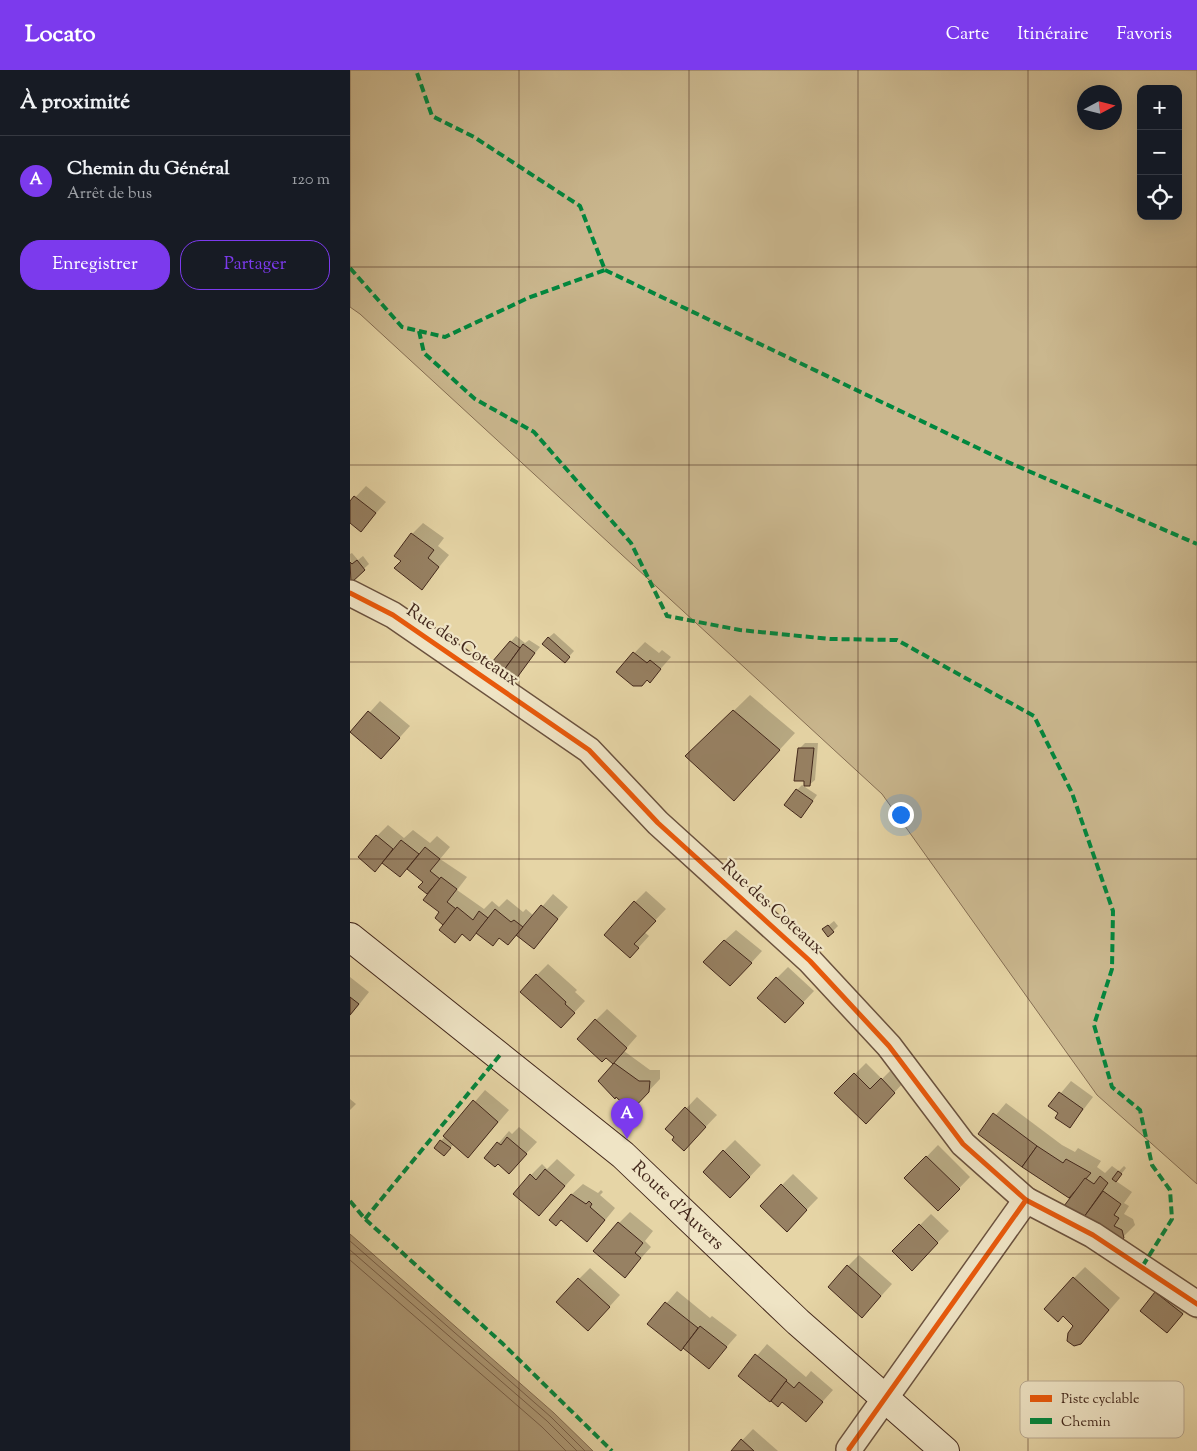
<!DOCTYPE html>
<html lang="fr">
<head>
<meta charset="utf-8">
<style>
  :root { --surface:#171b24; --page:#242831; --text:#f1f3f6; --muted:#9ea1a6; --line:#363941; --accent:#7c3aed }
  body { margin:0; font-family:"Sorts Mill Goudy",serif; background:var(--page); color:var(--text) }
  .controls { position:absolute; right:15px; top:15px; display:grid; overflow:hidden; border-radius:10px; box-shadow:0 5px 20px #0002 }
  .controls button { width:45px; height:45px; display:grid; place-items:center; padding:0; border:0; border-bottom:1px solid var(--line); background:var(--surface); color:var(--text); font:25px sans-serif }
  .compass { position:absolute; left:727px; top:15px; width:45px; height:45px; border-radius:50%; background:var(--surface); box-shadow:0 5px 20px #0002; rotate:83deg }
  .you { position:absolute; left:550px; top:744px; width:18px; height:18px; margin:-12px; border:4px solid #fff; border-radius:50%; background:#1a73e8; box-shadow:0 0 0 8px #1a73e833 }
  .badge { display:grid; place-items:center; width:32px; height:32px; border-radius:50%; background:var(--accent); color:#fff; font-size:16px; font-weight:700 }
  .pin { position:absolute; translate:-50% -41px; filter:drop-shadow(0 1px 2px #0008) }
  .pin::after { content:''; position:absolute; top:26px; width:18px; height:15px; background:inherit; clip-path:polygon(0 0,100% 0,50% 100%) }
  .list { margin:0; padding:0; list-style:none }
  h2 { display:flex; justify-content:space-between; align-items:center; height:65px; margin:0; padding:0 20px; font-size:21px }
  h2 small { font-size:16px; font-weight:400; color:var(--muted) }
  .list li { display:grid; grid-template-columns:32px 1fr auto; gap:15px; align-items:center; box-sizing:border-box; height:90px; padding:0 20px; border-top:1px solid var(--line) }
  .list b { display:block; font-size:19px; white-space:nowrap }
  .list p { margin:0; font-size:16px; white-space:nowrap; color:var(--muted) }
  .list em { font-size:16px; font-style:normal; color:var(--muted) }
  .actions { display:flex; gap:10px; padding:15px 20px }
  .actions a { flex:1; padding:11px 0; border:1px solid var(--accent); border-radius:20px; text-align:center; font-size:18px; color:var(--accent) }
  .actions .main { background:var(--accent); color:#fff }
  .icon { flex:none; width:28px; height:28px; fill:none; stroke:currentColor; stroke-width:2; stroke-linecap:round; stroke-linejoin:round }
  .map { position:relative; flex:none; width:847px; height:1381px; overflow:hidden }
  header { display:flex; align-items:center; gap:30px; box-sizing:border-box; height:70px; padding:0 25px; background:var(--accent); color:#fff }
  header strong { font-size:24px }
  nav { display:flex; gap:28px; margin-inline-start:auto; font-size:18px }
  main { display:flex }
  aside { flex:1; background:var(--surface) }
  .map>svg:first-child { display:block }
</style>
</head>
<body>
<header>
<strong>Locato</strong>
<nav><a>Carte</a><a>Itinéraire</a><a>Favoris</a></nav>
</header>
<main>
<aside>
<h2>À proximité<small></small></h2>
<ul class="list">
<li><span class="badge">A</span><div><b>Chemin du Général</b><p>Arrêt de bus</p></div><em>120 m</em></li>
</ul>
<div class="actions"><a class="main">Enregistrer</a><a>Partager</a></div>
</aside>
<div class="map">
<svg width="847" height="1381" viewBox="0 0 847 1381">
  <rect width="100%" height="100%" fill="#e6d5a6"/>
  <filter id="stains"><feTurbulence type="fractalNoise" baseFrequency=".004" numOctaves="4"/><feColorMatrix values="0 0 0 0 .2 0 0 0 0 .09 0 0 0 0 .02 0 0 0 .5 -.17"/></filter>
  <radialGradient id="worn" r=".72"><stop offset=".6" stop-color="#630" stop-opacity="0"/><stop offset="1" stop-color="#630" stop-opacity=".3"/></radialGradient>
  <!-- green -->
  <path fill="#cab78e" stroke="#866f54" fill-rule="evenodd" d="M0,0H847V1114L747,1025L532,724L10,244L0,237ZM791,19H828V146H791ZM734,22H764V52H734Z"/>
  <!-- water -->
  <polygon fill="#ae9a77" stroke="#836c52" points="0,1164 204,1343 243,1381 0,1381"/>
  <!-- shadow -->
  <g fill="#0003">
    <polygon points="16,416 36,432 11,460 0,451 0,433"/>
    <polygon points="73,453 94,468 88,476 99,485 72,518 52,490 62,464"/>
    <polygon points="2,483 8,490 13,486 19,494 1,511 0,484"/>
    <polygon points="204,563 224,581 215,591 198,568"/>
    <polygon points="166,566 175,573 179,570 190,577 166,607 144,591"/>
    <polygon points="295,572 309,583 312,580 321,587 300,611 297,609 284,615 267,601"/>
    <polygon points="400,625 445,663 400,712 354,670"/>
    <polygon points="30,631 60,656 42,676 2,662"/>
    <polygon points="455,673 468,673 465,710 459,715 449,679"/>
    <polygon points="452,715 467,725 456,741 447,720"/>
    <polygon points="38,755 54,768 63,760 80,773 87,766 100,777 90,789 117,807 107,820 134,839 142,831 149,837 157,829 173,842 176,839 184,846 203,824 218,837 184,878 167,865 158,874 150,867 143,874 127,862 113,863 105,871 95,854 91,842 79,824 70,817 75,812 57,798 33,792 25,800 27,766"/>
    <polygon points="296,821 316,839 294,862 299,866 280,887 285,832"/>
    <polygon points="484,851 488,856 483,861 474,859"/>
    <polygon points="386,860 412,881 391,904 374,871"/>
    <polygon points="198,894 227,920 225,922 235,931 222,945 187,905"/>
    <polygon points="438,897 464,921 446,940 427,908"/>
    <polygon points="0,907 19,922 0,946"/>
    <polygon points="257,939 287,966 274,981 300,1000 310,1000 310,1009 292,1028 250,1011 265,993 256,986 246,950"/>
    <polygon points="516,993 532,1009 543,998 555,1011 527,1041 486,1023"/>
    <polygon points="721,1011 743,1027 720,1057 710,1043 700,1036"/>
    <polygon points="135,1020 159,1040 129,1075 118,1086 104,1074 99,1079 85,1078"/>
    <polygon points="347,1027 367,1045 345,1068 326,1067 317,1059"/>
    <polygon points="0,1029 6,1034 0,1040"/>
    <polygon points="656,1033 712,1075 725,1082 728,1078 751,1091 747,1097 755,1103 762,1096 769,1101 774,1096 776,1098 766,1111 782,1122 774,1133 779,1136 774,1144 783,1149 785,1155 772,1168 716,1135 720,1128 630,1064"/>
    <polygon points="169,1057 187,1072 159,1102 148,1093 136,1088 159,1061 162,1064"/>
    <polygon points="385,1070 411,1095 392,1115 374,1081"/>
    <polygon points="588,1075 620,1107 588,1140 556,1108"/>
    <polygon points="207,1089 225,1105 189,1145 181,1105 192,1094 197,1099"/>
    <polygon points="443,1104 468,1128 437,1160 432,1115"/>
    <polygon points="233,1114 248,1123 251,1120 253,1122 250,1125 265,1138 248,1159 221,1125"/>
    <polygon points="280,1142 303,1161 295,1171 301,1177 275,1206 269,1153"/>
    <polygon points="581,1144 599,1161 562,1199 544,1181"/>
    <polygon points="509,1185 542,1214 523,1235 498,1196"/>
    <polygon points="735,1197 770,1228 731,1273 724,1208"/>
    <polygon points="240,1198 270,1225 249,1248 229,1209"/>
    <polygon points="817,1212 843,1233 817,1261 792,1241"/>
    <polygon points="327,1221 360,1248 362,1246 387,1265 359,1297 299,1254"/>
    <polygon points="847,1235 847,1250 839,1244"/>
    <polygon points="417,1274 456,1307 461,1301 483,1320 456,1350 433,1331 428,1336 390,1306"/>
    <polygon points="403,1359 428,1381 382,1381"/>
  </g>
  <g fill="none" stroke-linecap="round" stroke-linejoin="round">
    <!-- shore -->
    <g stroke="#786049" stroke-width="1">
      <polyline points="0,1171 201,1347 235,1381"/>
      <polyline points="0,1180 197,1351 227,1381"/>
      <polyline points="0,1190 192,1357 216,1381"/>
    </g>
  </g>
  <!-- building -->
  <g fill="#978163" stroke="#42271b">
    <polygon points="4,426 26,443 11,462 0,453 0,431"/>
    <polygon points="61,463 84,480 78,488 89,497 72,520 44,498 51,491 44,486"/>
    <polygon points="7,490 15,500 1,513 0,492 2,494"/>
    <polygon points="198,567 220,587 215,593 192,574"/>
    <polygon points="160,571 170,578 154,600 142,592"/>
    <polygon points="173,574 185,583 166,609 154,600"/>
    <polygon points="283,582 297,593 300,590 311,599 300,613 297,610 292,616 283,616 266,602"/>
    <polygon points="383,640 430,680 384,731 335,686"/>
    <polygon points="18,641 50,668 31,689 0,662"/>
    <polygon points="448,678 464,678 460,716 454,716 454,711 444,711"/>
    <polygon points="446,719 463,731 451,748 434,735"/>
    <polygon points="26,765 43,779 25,802 8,787"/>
    <polygon points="51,770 69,784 50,807 32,793"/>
    <polygon points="75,777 90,789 80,801 90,809 77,824 68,817 73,812 57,799"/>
    <polygon points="91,807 107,819 97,832 106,839 93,855 85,848 89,842 73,830"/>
    <polygon points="284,831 306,851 284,874 289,878 280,888 254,865"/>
    <polygon points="191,835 208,849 184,879 166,865"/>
    <polygon points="107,837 123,850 129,841 138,848 120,871 112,864 105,873 89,860"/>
    <polygon points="145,839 161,852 164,850 173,857 158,875 149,868 143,876 126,863"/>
    <polygon points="478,855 484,862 478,867 472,859"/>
    <polygon points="374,870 402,893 380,916 353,892"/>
    <polygon points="186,904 216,932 215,934 225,943 211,958 170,922"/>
    <polygon points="426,907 454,933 435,953 407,928"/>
    <polygon points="0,927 9,934 0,945"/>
    <polygon points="245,949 277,978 263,994 256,988 252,992 227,969"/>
    <polygon points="264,993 289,1011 300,1011 299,1022 281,1041 266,1027 265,1029 248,1011"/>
    <polygon points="504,1003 520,1019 531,1008 545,1023 516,1054 484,1023"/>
    <polygon points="709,1022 733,1039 720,1058 705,1048 708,1043 698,1036"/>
    <polygon points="123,1030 148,1052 118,1088 93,1066"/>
    <polygon points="335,1037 356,1057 334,1081 322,1070 324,1067 315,1059"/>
    <polygon points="643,1043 687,1076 672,1097 628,1064"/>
    <polygon points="157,1067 177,1084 159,1104 148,1094 145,1097 134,1088 147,1072 151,1075"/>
    <polygon points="90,1070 101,1078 94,1086 84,1078"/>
    <polygon points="687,1076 713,1093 716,1089 741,1103 719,1128 672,1097"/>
    <polygon points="373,1080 400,1107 380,1128 353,1102"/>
    <polygon points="576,1086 610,1119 588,1141 554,1108"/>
    <polygon points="195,1099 215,1116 189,1146 163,1124 180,1104 186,1110"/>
    <polygon points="768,1101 772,1104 766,1112 762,1109"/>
    <polygon points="750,1106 758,1113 734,1147 714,1136 735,1108 744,1114"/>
    <polygon points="431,1114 457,1140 437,1162 410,1136"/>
    <polygon points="753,1121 771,1134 764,1145 769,1148 764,1156 772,1160 774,1168 772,1170 734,1147"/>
    <polygon points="221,1124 236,1134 239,1131 242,1134 240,1137 255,1150 237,1172 211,1150 206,1156 199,1150"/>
    <polygon points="268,1152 293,1173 285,1183 291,1188 275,1208 243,1181"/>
    <polygon points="569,1154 588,1173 562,1201 542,1181"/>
    <polygon points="497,1195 531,1226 512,1248 478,1217"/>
    <polygon points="723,1207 759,1240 731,1274 724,1276 717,1271 718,1263 723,1256 713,1246 708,1252 694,1239"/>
    <polygon points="228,1208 260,1237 238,1261 206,1232"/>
    <polygon points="805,1222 833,1244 817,1263 790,1241"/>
    <polygon points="315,1232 348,1258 331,1281 297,1254"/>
    <polygon points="350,1256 377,1277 359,1299 333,1278"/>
    <polygon points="405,1284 437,1310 420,1332 388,1306"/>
    <polygon points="436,1311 444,1318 449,1312 473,1332 456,1352 432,1332 428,1337 421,1331"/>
    <polygon points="391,1369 404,1381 381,1381"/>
  </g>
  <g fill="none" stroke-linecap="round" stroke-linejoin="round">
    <!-- minor casing -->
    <g stroke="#6b523e" stroke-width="28">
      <g id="minor">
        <polyline points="0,523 43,545 239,680 308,753 460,891 539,976 613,1074 676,1130 743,1165 847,1234"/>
        <polyline points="499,1379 676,1130"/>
      </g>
    </g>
    <!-- secondary casing -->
    <g stroke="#42271b" stroke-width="30">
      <g id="secondary">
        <path id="s1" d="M0,867L273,1085L448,1252L595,1381"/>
      </g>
    </g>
    <!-- minor -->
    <use href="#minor" stroke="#efe4c5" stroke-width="25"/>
    <!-- secondary -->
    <use href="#secondary" stroke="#efe4c5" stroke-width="28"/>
    <!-- quiet -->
    <g stroke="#00873e" stroke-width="4" stroke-dasharray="8 4" stroke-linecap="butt">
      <polyline points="0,198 52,257 95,267 178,228 255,200 230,136 124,67 82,46 66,0"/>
      <polyline points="255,200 653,390 847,474"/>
      <polyline points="69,261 74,283 125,329 184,362 281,473 317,546 390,560 480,569 547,570 684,646 722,723 763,841 762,899 744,955 762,1017 790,1040 802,1095 820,1120 822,1149 792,1197"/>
      <polyline points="0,1131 15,1149 152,1273 262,1381"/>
      <polyline points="15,1149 150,985"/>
    </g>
    <!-- cycleway casing -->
    <g stroke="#efe4c5" stroke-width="8">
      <g id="cycleway">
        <polyline points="0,523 43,545 239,680 308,753 460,891 539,976 613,1074 676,1130 743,1165 847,1234"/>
        <polyline points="499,1379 676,1130"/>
      </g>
    </g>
    <!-- cycleway -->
    <use href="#cycleway" stroke="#e8590c" stroke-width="5"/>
  </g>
  <!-- grid -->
  <path fill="none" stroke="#42271b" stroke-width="1" stroke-opacity="0.55" d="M169,0V1381M339,0V1381M508,0V1381M678,0V1381M0,197H847M0,395H847M0,592H847M0,789H847M0,986H847M0,1184H847"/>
  <g text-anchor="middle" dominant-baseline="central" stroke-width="4.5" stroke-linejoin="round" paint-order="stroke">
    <!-- street labels -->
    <g font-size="18" fill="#42271b" stroke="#efe4c5">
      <text transform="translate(112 576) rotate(34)">Rue des Coteaux</text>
      <text transform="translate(422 838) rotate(42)">Rue des Coteaux</text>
      <text stroke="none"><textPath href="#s1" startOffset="424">Route d'Auvers</textPath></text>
    </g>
  </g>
  <!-- legend -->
  <rect x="670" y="1311" width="164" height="57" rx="8" fill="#efe4c5" stroke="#bbab92" stroke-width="1"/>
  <rect x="680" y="1325" width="22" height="7" fill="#e8590c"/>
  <rect x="680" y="1348" width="22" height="6" fill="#00873e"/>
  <g font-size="14" fill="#42271b">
    <text x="711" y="1333">Piste cyclable</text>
    <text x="711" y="1356">Chemin</text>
  </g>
  <rect width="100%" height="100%" filter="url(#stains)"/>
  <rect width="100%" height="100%" fill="url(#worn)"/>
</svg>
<div class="controls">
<button>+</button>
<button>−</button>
<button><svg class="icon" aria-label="locate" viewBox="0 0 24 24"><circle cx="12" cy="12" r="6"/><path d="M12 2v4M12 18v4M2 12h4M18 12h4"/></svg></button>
</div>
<svg class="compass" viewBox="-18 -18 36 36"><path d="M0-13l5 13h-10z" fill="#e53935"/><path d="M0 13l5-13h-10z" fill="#9ea1a6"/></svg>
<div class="you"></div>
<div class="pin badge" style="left:277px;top:1069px">A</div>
</div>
</main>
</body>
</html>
